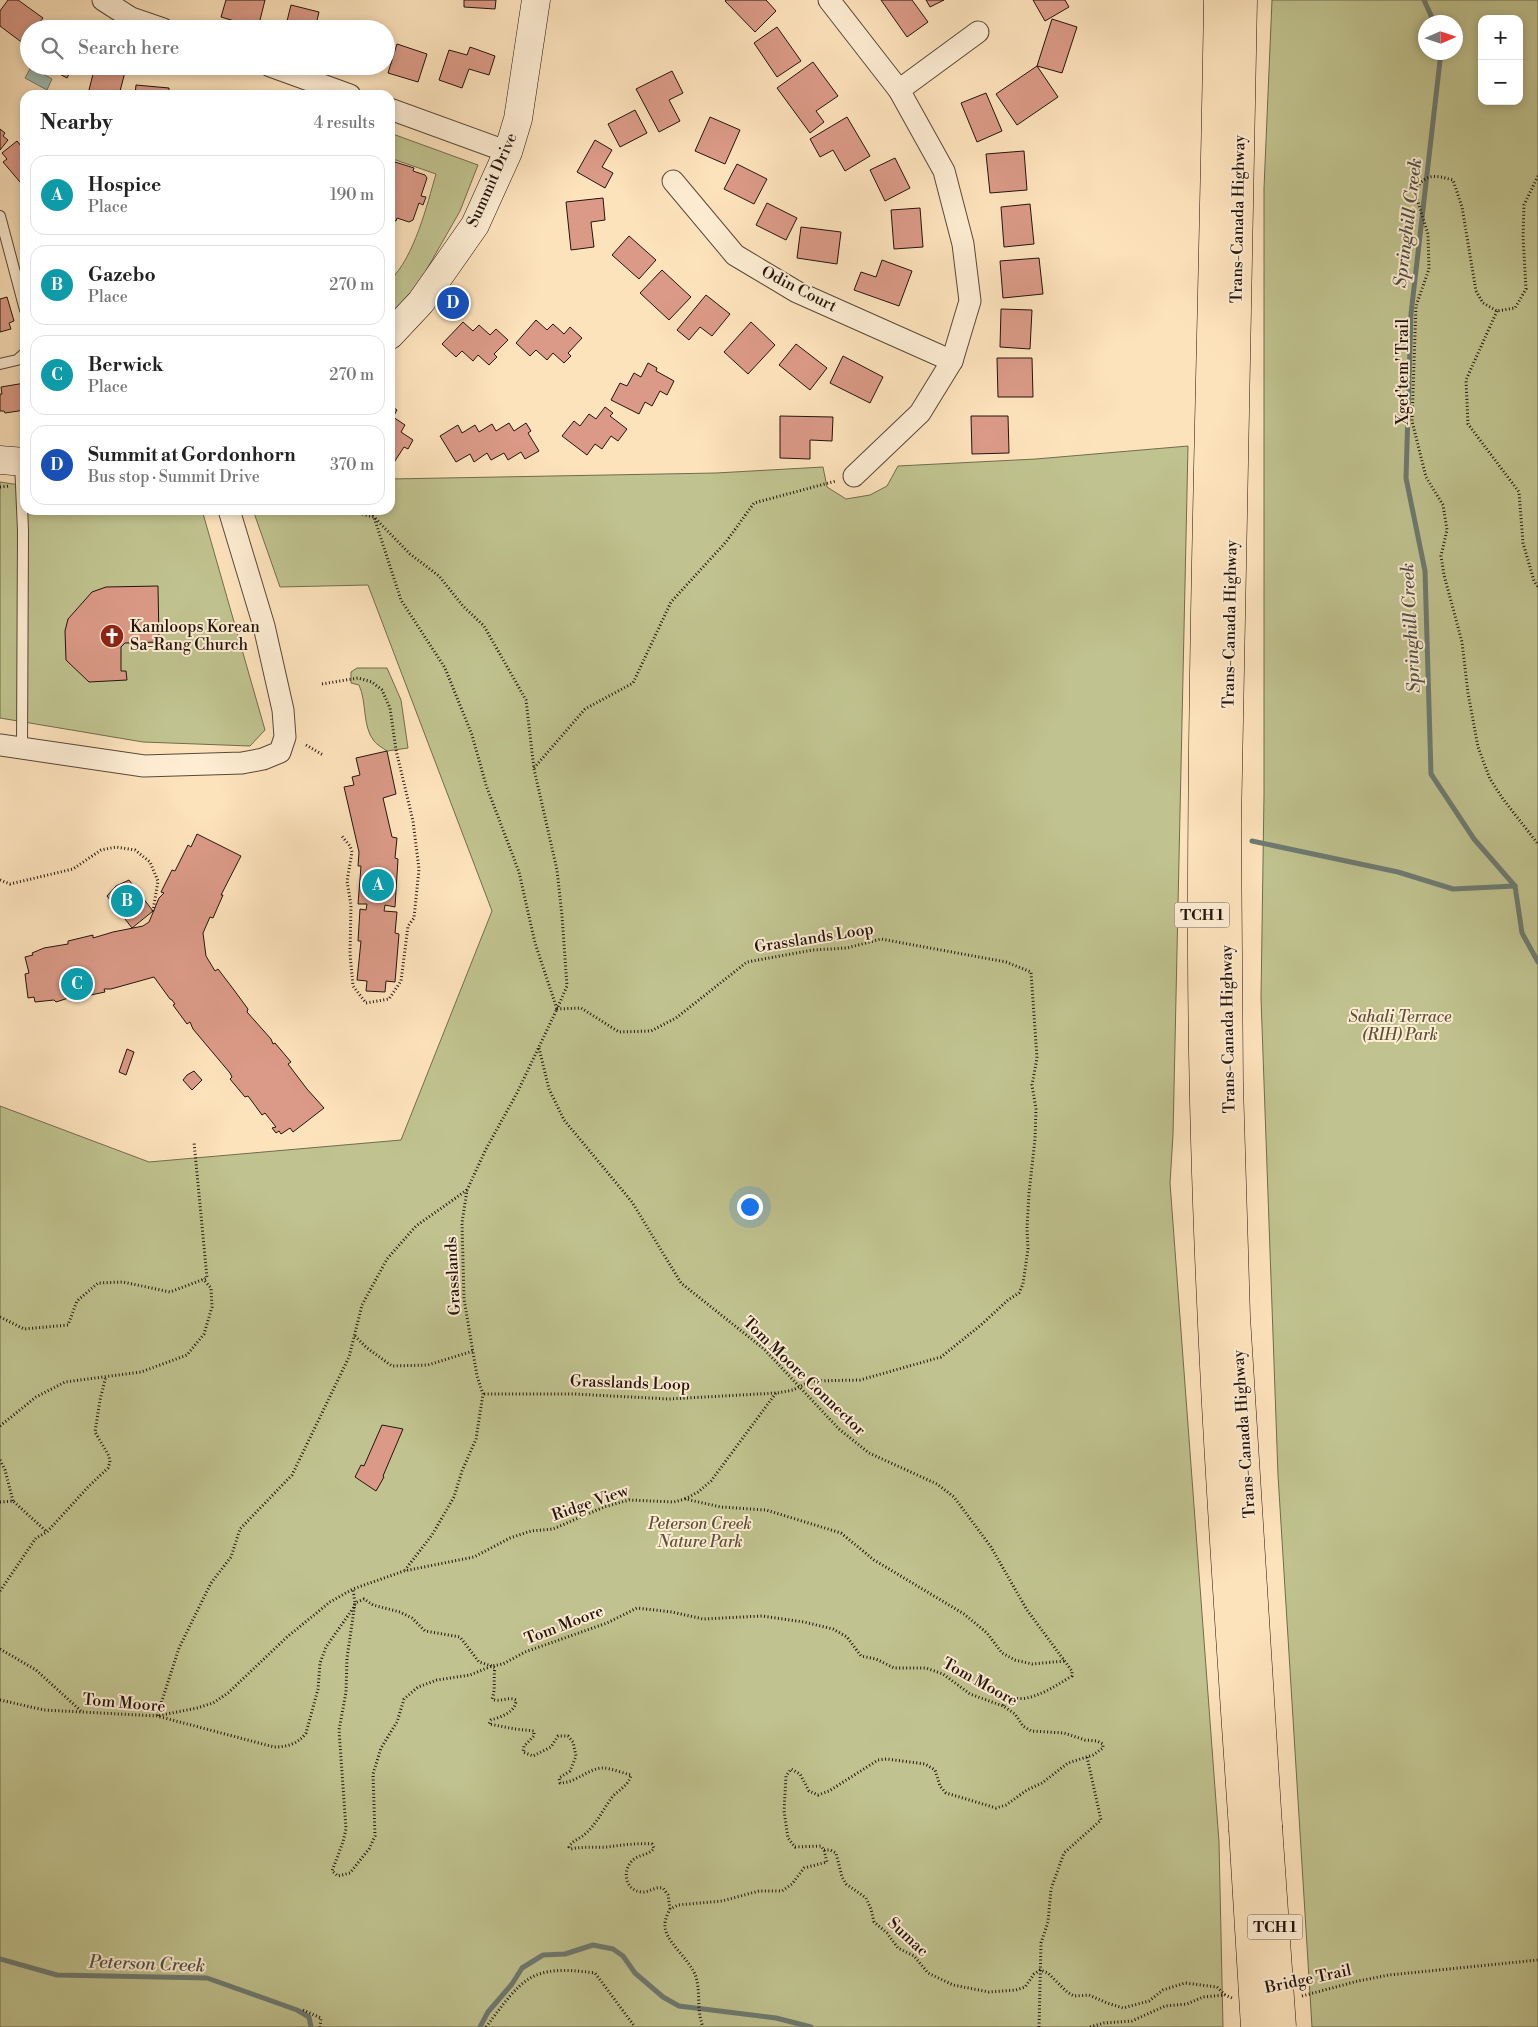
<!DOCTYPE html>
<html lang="en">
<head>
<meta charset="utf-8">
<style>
  :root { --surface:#fff; --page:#f2f2f2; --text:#222; --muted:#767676; --line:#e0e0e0; --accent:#8f2418 }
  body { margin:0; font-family:"Libre Bodoni",serif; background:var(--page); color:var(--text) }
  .controls { position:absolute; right:15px; top:15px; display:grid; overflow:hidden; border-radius:10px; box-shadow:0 2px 8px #0003 }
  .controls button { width:45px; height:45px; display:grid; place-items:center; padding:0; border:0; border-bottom:1px solid var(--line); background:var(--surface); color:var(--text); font:25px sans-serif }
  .compass { position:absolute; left:1418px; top:15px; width:45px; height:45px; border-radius:50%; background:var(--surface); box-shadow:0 2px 8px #0003; rotate:87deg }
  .you { position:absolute; left:749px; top:1206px; width:18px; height:18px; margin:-12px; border:4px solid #fff; border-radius:50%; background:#1a73e8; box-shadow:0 0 0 8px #1a73e833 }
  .badge { display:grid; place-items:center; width:32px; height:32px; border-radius:50%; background:var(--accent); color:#fff; font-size:16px; font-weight:700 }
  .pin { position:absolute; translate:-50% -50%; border:2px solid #fff; box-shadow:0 1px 5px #0006 }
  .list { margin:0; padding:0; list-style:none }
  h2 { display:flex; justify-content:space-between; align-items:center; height:65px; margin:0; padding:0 20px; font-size:21px }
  h2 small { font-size:16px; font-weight:400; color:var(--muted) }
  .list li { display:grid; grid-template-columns:32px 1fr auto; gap:15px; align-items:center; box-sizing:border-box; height:80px; margin:0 10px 10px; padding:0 10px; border:1px solid var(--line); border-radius:15px }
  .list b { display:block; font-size:19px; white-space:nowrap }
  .list p { margin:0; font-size:16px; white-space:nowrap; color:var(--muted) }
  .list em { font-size:16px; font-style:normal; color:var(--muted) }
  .icon { flex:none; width:28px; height:28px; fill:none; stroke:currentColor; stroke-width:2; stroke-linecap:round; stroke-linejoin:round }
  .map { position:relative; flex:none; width:1538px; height:2027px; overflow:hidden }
  .search { position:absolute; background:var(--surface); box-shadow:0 2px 8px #0003; left:20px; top:20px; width:375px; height:55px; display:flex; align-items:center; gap:12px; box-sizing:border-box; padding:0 18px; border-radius:28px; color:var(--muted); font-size:19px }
  .panel { position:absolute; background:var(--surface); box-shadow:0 2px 8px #0003; left:20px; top:90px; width:375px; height:425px; border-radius:15px }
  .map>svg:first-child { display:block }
</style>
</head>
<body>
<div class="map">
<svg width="1538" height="2027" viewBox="0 0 1538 2027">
  <rect width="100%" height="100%" fill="#fde3bc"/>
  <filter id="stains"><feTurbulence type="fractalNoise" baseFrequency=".004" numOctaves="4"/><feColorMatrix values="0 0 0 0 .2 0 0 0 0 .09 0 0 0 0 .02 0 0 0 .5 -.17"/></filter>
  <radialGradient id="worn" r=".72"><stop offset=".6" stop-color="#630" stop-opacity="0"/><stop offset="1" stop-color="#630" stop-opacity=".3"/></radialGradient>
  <!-- green -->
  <g fill="#c0c38f" stroke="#716c4e" fill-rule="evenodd">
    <path d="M1272,0H1538V2027H1312L1278,1475L1261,998L1264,795V188ZM1482,19H1519V101H1482ZM1426,22H1456V52H1426Z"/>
    <path d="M390,133L478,165L460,211L411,297L390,320V280C414,258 427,205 436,174L390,158Z"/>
    <polygon points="1188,446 1173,1135 1170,1183 1219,1842 1223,2027 0,2027 0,1106 149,1162 401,1140 492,911 368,585 280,587 253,510 390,510 390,479 716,473 823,467 827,487 846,499 870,495 887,486 898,466 1036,459"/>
    <polygon points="0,482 20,485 25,510 202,510 265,730 250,746 143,742 0,718"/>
    <path d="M357,668H387L401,700L408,748L387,751C383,748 377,745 374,741C362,726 367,702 359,685L351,683V672Z"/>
  </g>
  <!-- water -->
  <polygon fill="#9fbeb4" stroke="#6d7a71" points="31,67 52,79 47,90 25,78"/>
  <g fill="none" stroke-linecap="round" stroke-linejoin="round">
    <!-- stream -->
    <g stroke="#6d7a71" stroke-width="5">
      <polyline points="1424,0 1434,22"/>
      <polyline points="1441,52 1411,314 1406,478 1425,571 1431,774 1474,839 1515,886 1522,933 1538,962"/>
      <polyline points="1252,841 1398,872 1453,889 1515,886"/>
      <polyline points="0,1959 57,1975 207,1978 297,2010 309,2017 311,2027"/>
      <polyline points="480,2027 488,2012 512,1984 522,1968 543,1955 565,1954 593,1945 613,1949 623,1956 635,1973 663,1997 679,2006 776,2018 811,2027"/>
    </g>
  </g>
  <!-- building -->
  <g fill="#db9a87" stroke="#22140d">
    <polygon points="8,0 18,0 43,18 35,29 29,29 29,38 24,44 0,26 0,11"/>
    <polygon points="226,0 265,0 258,28 221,17"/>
    <polygon points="464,0 496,0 495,9 464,7"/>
    <polygon points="726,0 766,0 776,11 755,32 725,1"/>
    <polygon points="881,0 912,0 928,22 907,37"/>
    <polygon points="926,0 944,0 930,7"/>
    <polygon points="1033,0 1065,0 1069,7 1045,21"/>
    <polygon points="291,5 319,12 315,29 285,29"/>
    <polygon points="1052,19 1077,27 1062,73 1037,66"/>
    <polygon points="777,27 801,61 777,77 754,43"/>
    <polygon points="397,44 427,54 418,82 388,73"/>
    <polygon points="470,47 495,56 489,75 469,69 462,88 439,80 449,50 467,55"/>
    <polygon points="813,62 838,96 816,111 824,122 810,133 777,88"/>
    <polygon points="45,66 73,66 67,78"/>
    <polygon points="95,66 125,72 119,95 106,95 89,90"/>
    <polygon points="1037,66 1058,97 1017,125 996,94"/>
    <polygon points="672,71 683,93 669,100 680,121 659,132 636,89"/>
    <polygon points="136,85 169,88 169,95 135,95"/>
    <polygon points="986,93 1002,131 977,142 961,103"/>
    <polygon points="635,110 647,133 620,147 608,124"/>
    <polygon points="710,117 740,130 725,164 695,151"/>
    <polygon points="847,117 870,156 845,171 833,150 820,157 810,139"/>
    <polygon points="0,129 5,133 3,136 8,140 0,150"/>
    <polygon points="595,140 612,150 602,167 613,173 605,188 577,172"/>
    <polygon points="17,141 21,146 24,143 25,145 25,180 24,178 20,182 3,162 7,159 2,153"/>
    <polygon points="1024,151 1027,190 990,193 986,154"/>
    <polygon points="895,158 910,188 885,201 870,170"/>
    <polygon points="395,162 414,168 413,171 425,175 427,178 421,196 426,197 423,205 419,203 413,220 409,222 397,218 396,221 390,219 390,163 394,164"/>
    <polygon points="737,164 767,179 754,204 724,189"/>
    <polygon points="603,198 605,220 591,222 594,247 571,250 566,202"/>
    <polygon points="767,203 797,218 786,240 756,225"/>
    <polygon points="1030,204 1034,244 1004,247 1001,207"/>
    <polygon points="920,208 923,247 894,249 891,210"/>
    <polygon points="801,227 841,232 837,264 797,258"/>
    <polygon points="629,236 656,260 639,279 612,255"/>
    <polygon points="1039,258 1043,294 1003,298 1000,261"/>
    <polygon points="882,260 912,271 899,306 854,290 861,272 876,277"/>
    <polygon points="662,270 691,297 669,320 640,293"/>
    <polygon points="706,295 730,314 712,336 700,327 689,340 677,330"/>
    <polygon points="7,297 14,321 9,323 11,329 0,332 0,299"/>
    <polygon points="1001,309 1032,310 1030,349 1000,347"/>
    <polygon points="536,320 547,330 553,324 564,334 570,327 582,338 568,353 571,356 564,363 553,353 547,360 536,350 530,356 516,343"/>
    <polygon points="463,322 473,331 479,325 490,335 496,329 508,340 494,354 497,357 489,365 478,355 473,361 462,351 456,357 442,344"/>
    <polygon points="751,322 775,345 748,374 724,352"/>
    <polygon points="796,344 827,368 810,390 779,365"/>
    <polygon points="843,356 883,377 870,403 830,383"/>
    <polygon points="997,358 1032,358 1033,397 998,397"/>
    <polygon points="648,363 657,368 656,371 674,381 667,395 660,391 652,406 645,402 639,414 611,400 620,383 627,386 634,373 641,377"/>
    <polygon points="25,383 25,410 5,413 4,411 0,411 0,394 2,394 1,387"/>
    <polygon points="390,405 397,410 393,417 405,425 401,432 413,440 408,449 404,447 393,464 390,461"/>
    <polygon points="605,407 613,413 610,416 627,429 618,441 611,436 602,449 595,444 587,455 562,436 574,421 580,426 589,414 596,419"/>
    <polygon points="780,416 833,417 832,441 810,440 810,459 780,458"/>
    <polygon points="971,416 1008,416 1009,453 972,454"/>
    <polygon points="509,423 514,431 526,423 531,431 528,433 539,451 525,459 521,452 508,460 504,453 491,460 487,453 474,462 470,454 456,462 440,436 458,425 462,433 475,425 479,432 492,424 496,431"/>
    <polygon points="158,586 159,642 125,643 121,647 121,671 126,671 127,680 89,682 66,660 65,631 68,619 92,592 106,587"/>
    <polygon points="387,751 396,794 383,798 392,837 397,838 395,858 398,859 395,907 385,905 384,911 397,912 395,933 399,934 395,982 386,981 385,992 366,991 367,981 357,980 361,941 358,941 360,909 366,910 367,904 358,904 361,866 358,866 359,852 344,787 354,785 352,777 360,775 356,758"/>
    <polygon points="197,834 241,856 221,895 223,895 213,918 210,917 203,933 206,956 215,971 218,969 234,990 248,1009 247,1012 271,1039 273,1044 275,1043 291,1062 288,1064 307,1089 324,1108 293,1132 290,1128 281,1134 279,1131 276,1133 272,1128 276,1127 265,1113 262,1115 248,1096 245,1097 230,1079 232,1077 230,1073 193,1029 190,1022 187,1024 173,1005 175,1004 172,1000 170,999 154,977 111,989 104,989 105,992 81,997 81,994 56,1002 54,1000 35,1002 34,997 28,998 25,974 29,973 25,957 33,955 32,953 44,948 68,944 68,941 93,935 93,938 113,932 143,926 149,922 159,898 164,893 161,892 172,870 175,871 188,845 191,847"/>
    <polygon points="129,880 153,911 132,928 107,896 116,886"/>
    <polygon points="127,1049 134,1052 126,1075 119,1072"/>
    <polygon points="194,1071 202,1080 192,1090 183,1080 187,1075"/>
    <polygon points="382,1425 403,1429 383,1476 384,1477 376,1491 355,1477 361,1465 364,1466"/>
  </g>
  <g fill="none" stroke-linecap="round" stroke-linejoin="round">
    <!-- service casing -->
    <g stroke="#594839" stroke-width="12">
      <g id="service">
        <polyline points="0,216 25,310"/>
        <polyline points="0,364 17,360 25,353"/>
        <polyline points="20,463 23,530 22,748"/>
      </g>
    </g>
    <!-- minor casing -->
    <g stroke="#594839" stroke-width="23">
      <g id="minor">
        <polyline points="103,0 131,18 163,29"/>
        <polyline points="829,0 899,90 944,171 963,244 970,301 952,361 920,413 854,476"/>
        <polyline points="270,66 350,95"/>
        <polyline points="899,90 978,32"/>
        <polyline points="390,109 508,152"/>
        <polyline points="673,181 735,255 797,292 952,361"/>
        <polyline points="0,745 144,766 242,763 263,759 280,752 285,737 283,710 264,626 229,510"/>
      </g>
    </g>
    <!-- secondary casing -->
    <g stroke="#22140d" stroke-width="29">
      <g id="secondary">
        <polyline points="390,335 421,302 475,225 508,152 518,119 536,0"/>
        <polyline points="0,460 25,462"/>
      </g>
    </g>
    <!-- motorway casing -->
    <g stroke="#22140d" stroke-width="29">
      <g id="motorway">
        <path d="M1218,0C1213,319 1201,637 1202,956C1203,1247 1223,1538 1243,1829"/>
        <polyline points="1243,0 1227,824 1229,1085 1236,1317 1268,1826"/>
      </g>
    </g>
    <!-- path -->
    <g stroke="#22140d" stroke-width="3" stroke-dasharray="1 2.5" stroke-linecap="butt">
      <path d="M1538,176L1524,205L1523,236L1526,289L1515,308L1497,311L1483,303L1476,291L1462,207L1453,180C1435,175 1426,173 1415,190L1418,202L1428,234L1429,269L1416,306L1412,421L1426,477L1443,505L1447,530L1441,556L1444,575L1462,642L1468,693L1478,747L1490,779L1503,799L1538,844"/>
      <polyline points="1497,311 1466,380 1468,424 1519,492 1523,543 1534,581 1538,587"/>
      <polyline points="0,487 9,486"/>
      <polyline points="368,510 374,517 401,600 445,668 472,735 486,785 519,872 535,943 557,1009 517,1093 486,1149 467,1190 462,1223 464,1299 477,1376 483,1394 476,1439 462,1471 454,1497 432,1535 405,1570"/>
      <polyline points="345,512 358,513 374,517 410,554 439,576 463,606 484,626 526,700 534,769 557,870 562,916 567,986 557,1009 581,1008 619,1032 651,1031 676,1018 747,962 813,950 847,948 881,939 1006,962 1031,972 1037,1058 1032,1085 1036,1109 1035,1139 1029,1193 1027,1228 1028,1249 1023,1284 1019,1293 1008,1300 981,1325 941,1357 860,1380 811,1381 793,1390 777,1393 669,1399 574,1394 483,1394"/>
      <polyline points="322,684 358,678 372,682 382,690 390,708 396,750 413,821 419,869 414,918 408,926 401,981 389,999 366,1003 353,986 350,954 351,905 347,881 352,852 350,846 341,835"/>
      <polyline points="306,745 323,755"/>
      <polyline points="534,768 585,709 633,683 671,602 726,542 754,503 836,481"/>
      <polyline points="0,880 10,884 73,869 101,850 116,847 135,850 150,862 158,881 153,911"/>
      <path d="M539,1048L549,1089L564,1120L632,1202L681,1283L764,1349L839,1429L869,1453L937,1484L954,1497L991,1547L1027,1610L1072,1671V1676C1057,1685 1044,1694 1027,1698C1019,1700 1010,1696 1004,1702L1003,1706"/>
      <polyline points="467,1190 416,1226 387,1259 362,1305 349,1357 292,1475 240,1529 231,1557 211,1583 179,1648 157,1716 197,1708 213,1703 228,1693 287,1637 330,1602 353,1589 404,1571 474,1557 510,1538 531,1531 553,1529 604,1507 629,1500 674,1502 685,1499 721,1507 766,1510 841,1533 874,1560 964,1614 987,1633 1002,1653 1015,1660 1032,1664 1065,1661"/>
      <polyline points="0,1317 24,1329 68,1325 77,1301 98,1283 123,1282 170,1292 207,1278 194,1142"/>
      <polyline points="355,1336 367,1348 392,1366 428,1365 473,1351"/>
      <polyline points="0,1426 36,1397 65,1382 141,1372 187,1355 204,1334 212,1307 211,1288 203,1279"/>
      <polyline points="0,1460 5,1470 13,1501"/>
      <polyline points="685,1499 698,1492 711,1481 776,1393"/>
      <polyline points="0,1502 13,1501 47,1532"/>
      <polyline points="0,1591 36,1538 47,1532 88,1487 108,1468 110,1462 109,1456 95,1432 100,1400 106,1376"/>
      <polyline points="0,1649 36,1670 81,1711"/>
      <path d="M0,1700L44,1710L157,1716L274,1747C287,1747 298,1744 306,1733L318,1689L320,1663L326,1647L354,1607L355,1603L353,1589"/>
      <polyline points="824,1850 830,1850 836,1853 842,1877 846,1884 866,1898 871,1909 874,1922 887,1933 898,1948 914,1956 928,1973 953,1985 989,1992 1016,1990 1025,1987 1034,1974 1040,1970 1048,1973 1067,1992 1074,1996 1089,1995 1107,2003 1123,2008 1149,2001 1163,1990 1185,1983 1217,1987 1225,1995"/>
      <path d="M670,1909L668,1895L663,1888C655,1886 649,1893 641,1892C626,1890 622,1873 631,1862C637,1854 649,1856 654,1848L652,1844C637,1843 622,1845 607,1847C595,1848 584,1846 571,1849L569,1847C572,1841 579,1839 584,1835C597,1824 603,1809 613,1796C620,1789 629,1785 631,1775C622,1773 611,1768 602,1768C587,1769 576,1783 560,1783L559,1778L570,1771L576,1756L573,1742L568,1736H558L551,1747L533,1756L523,1752L524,1746L534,1736V1731L515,1729L489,1724L491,1720C501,1717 516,1712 516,1700C508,1696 500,1703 492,1699C496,1689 493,1679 495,1668L492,1666L479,1662L460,1637L425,1631L412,1618L400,1612L373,1605L364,1599L355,1603L347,1658L346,1692L339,1730L346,1829L343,1842L332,1871L338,1876L350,1873L369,1849L375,1836L373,1774L381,1748L397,1722L404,1699L418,1687L437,1680L470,1675L492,1666L503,1664L525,1652L607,1623L637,1608L672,1612L703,1619L762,1616L804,1622L833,1629L847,1637L861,1656L876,1659L894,1668H926L943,1674L970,1694L1003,1706L1015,1714L1023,1726L1031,1731L1064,1733L1085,1740L1097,1741L1103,1744V1748L1093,1755L1068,1763L1042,1783L1027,1790L1006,1805L996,1808L946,1793L940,1786L935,1770L925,1764L887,1759L878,1760L829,1791L818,1795L809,1791L800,1774L791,1769L786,1776L784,1811L788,1838L795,1847L821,1846L824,1850L827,1862L804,1868L792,1884L782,1891H759L722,1901L678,1905L670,1909C668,1913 665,1919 665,1924C663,1940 691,1960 696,1977C701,1994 696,2009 703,2027"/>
      <polyline points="1302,1996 1358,1981 1389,1975 1538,1960"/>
      <polyline points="303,2010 321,2018 320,2027"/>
      <path d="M486,2027C523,1978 530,1964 595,1973L635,2027"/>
      <polyline points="1039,2027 1041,1943 1048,1922 1051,1889 1064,1853 1101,1820 1087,1757"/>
      <polyline points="1090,2027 1104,2023 1132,2021 1165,2006 1187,2004 1203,1997 1225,1995 1232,1998"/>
    </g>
    <!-- service -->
    <use href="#service" stroke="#feedd3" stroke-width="10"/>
    <!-- minor -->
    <use href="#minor" stroke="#feedd3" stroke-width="21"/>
    <!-- secondary -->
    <use href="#secondary" stroke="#feedd3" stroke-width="28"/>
    <!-- motorway -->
    <use href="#motorway" stroke="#fde3bc" stroke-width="28"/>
    <!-- motorway-bridge casing -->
    <g stroke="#22140d" stroke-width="29" stroke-linecap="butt">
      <g id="motorway-bridge">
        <polyline points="1268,1826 1282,2027"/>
        <polyline points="1243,1829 1255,2027"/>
      </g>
    </g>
    <!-- motorway-bridge -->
    <use href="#motorway-bridge" stroke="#fde3bc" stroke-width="28"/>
  </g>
  <!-- icons -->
  <defs>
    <g id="church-disc" transform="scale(1.25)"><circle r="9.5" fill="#8f2418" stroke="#feedd3"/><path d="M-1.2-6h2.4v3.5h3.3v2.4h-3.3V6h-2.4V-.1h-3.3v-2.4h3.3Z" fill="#fff"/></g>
  </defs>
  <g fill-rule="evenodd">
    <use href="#church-disc" x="112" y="636"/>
  </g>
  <g text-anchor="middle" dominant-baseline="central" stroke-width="4" stroke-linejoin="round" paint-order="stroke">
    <!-- shield labels -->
    <g fill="#feedd3" stroke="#645548" stroke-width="1">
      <rect x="1174.5" y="902.5" width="55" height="25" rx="4"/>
      <rect x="1247.5" y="1914.5" width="55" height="25" rx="4"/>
    </g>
    <g font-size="15" font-weight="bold" fill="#22140d">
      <text x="1202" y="915">TCH 1</text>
      <text x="1275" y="1927">TCH 1</text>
    </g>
    <!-- street labels -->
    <g font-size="16" fill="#22140d" stroke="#feedd3">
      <text transform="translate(492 180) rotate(-66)">Summit Drive</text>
      <text transform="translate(1238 219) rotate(-89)">Trans-Canada Highway</text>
      <text transform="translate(799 289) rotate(27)">Odin Court</text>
      <text transform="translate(1403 372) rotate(-90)">Xget'tem' Trail</text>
      <text transform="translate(1230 624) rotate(-89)">Trans-Canada Highway</text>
      <text transform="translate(814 938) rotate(-9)">Grasslands Loop</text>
      <text transform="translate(1228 1029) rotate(-91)">Trans-Canada Highway</text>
      <text transform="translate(453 1276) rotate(-93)">Grasslands</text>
      <text transform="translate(804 1376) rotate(44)">Tom Moore Connector</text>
      <text transform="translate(630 1383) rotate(2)">Grasslands Loop</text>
      <text transform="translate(1244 1434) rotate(-94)">Trans-Canada Highway</text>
      <text transform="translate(590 1503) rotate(-19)">Ridge View</text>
      <text transform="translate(564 1625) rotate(-21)">Tom Moore</text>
      <text transform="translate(980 1682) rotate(29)">Tom Moore</text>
      <text transform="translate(124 1703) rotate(5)">Tom Moore</text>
      <text transform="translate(908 1937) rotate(43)">Sumac</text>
      <text transform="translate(1308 1979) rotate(-12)">Bridge Trail</text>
    </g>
    <!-- poi labels -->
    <g font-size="16" fill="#22140d" stroke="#feedd3" text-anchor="start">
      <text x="130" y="627">Kamloops Korean<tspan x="130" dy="18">Sa-Rang Church</tspan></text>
    </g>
    <!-- park labels -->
    <g font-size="16" font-style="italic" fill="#59513a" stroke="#feedd3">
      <text x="1400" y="1017">Sahali Terrace<tspan x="1400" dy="18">(RIH) Park</tspan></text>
      <text x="700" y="1524">Peterson Creek<tspan x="700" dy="18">Nature Park</tspan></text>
    </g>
    <!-- water labels -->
    <g font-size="18" font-style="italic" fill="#4e5047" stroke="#feedd3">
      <text transform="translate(1408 223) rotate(-83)">Springhill Creek</text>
      <text transform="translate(1411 628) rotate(-93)">Springhill Creek</text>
      <text transform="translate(147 1964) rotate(2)">Peterson Creek</text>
    </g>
  </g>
  <rect width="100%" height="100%" filter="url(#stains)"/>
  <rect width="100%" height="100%" fill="url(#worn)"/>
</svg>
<div class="controls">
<button>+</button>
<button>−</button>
</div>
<svg class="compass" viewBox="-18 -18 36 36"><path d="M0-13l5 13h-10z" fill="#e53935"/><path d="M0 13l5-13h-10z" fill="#767676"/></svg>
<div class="you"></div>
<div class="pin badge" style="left:378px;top:885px;background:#0f9aa8">A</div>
<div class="pin badge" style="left:127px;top:901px;background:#0f9aa8">B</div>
<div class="pin badge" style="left:77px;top:984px;background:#0f9aa8">C</div>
<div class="pin badge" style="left:453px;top:303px;background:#1a4fb4">D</div>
<div class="search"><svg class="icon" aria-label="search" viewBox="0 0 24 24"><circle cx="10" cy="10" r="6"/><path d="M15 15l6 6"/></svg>Search here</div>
<section class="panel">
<h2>Nearby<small>4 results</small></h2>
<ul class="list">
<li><span class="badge" style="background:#0f9aa8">A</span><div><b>Hospice</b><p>Place</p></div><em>190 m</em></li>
<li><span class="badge" style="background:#0f9aa8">B</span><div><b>Gazebo</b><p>Place</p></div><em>270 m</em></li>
<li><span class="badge" style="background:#0f9aa8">C</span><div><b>Berwick</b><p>Place</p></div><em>270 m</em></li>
<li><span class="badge" style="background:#1a4fb4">D</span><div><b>Summit at Gordonhorn</b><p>Bus stop · Summit Drive</p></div><em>370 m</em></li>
</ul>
</section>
</div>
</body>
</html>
